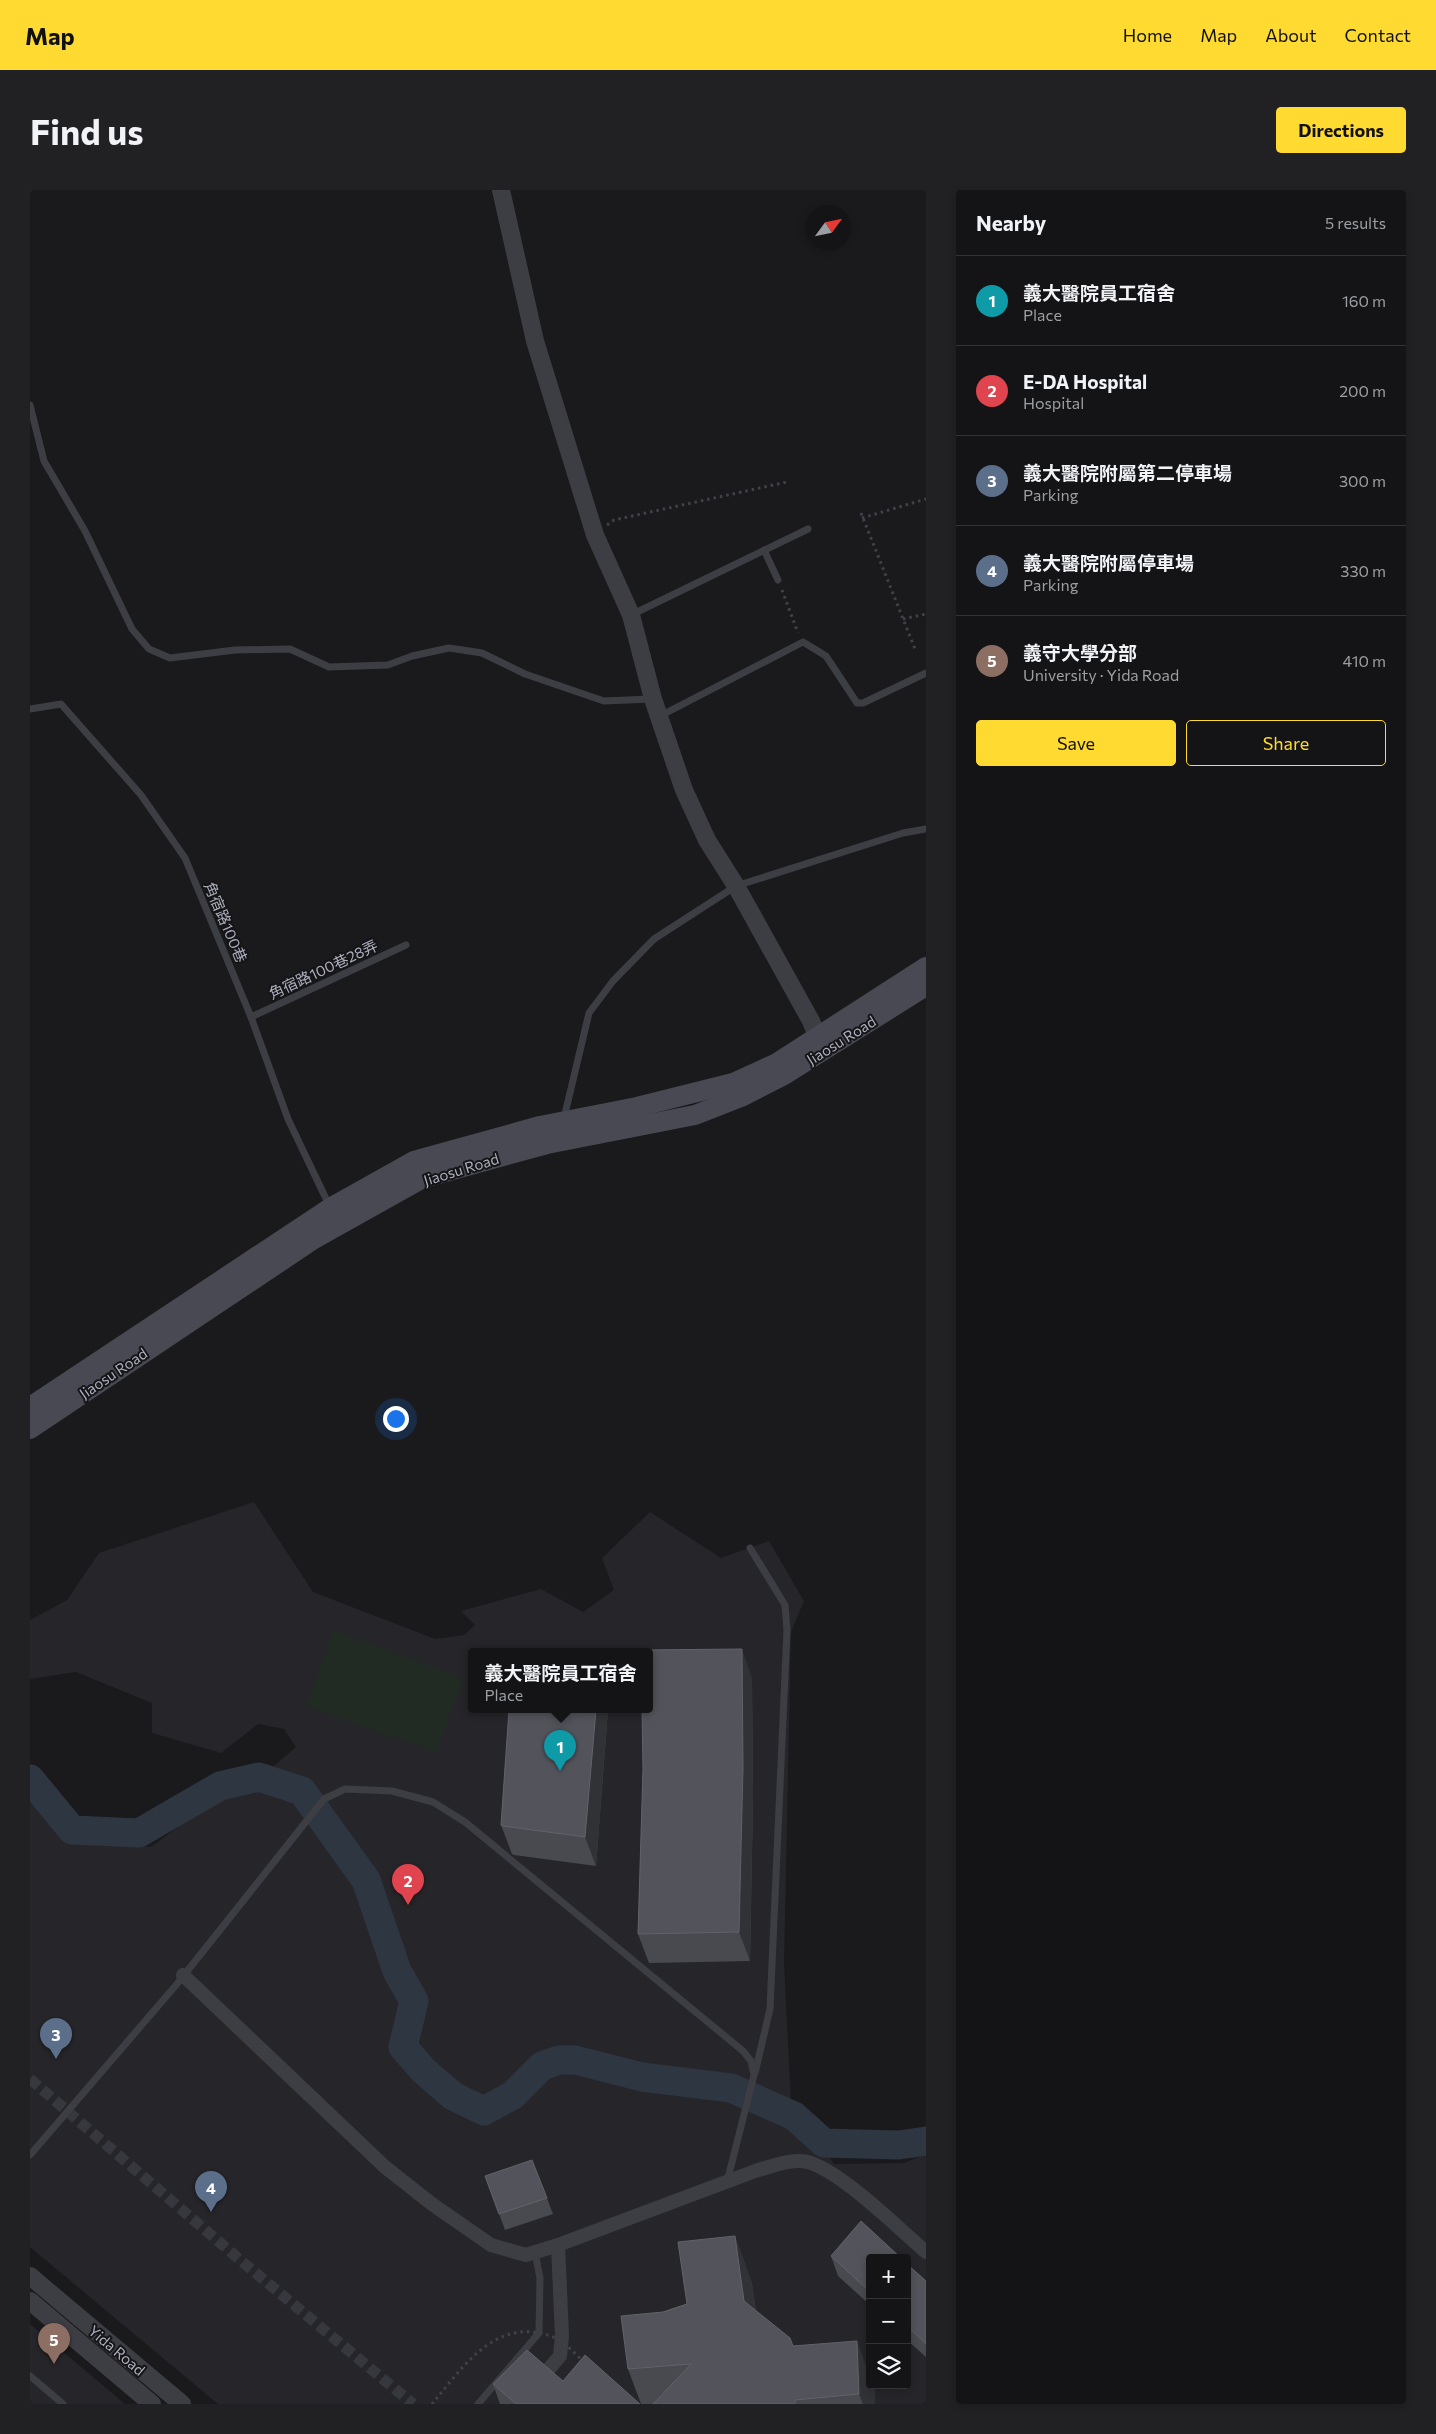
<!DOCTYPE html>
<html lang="en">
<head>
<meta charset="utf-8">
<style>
  :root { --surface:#141416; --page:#212123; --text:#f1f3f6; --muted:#9d9ea1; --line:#333335; --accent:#ffda30 }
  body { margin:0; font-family:Commissioner,"Noto Sans TC",sans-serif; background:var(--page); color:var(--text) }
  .controls { position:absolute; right:15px; bottom:15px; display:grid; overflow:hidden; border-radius:5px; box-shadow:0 2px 8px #0003 }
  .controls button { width:45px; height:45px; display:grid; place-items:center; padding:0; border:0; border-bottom:1px solid var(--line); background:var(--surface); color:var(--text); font:25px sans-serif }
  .compass { position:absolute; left:776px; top:15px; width:45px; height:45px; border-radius:50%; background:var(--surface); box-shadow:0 2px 8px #0003; rotate:57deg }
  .you { position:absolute; left:365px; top:1228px; width:18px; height:18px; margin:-12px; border:4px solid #fff; border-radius:50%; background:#1a73e8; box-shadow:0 0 0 8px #1a73e833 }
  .badge { display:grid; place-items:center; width:32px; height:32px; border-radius:50%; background:var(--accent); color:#fff; font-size:16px; font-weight:700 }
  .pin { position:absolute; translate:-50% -41px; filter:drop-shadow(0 1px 2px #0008) }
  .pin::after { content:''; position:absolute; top:26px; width:18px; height:15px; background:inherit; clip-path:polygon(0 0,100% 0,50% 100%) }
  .popup { position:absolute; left:438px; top:1458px; width:185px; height:65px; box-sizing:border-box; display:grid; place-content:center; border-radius:5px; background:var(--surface); filter:drop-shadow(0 1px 4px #0005); font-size:16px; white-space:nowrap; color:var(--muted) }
  .popup b { font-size:19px; color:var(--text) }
  .popup::after { content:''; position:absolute; left:50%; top:100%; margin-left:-10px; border:10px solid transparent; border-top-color:var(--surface) }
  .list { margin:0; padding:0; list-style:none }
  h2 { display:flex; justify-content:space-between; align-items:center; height:65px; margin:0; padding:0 20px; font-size:21px }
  h2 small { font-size:16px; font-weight:400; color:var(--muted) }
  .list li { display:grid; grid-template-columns:32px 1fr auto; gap:15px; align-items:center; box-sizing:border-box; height:90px; padding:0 20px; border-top:1px solid var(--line) }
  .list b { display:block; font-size:19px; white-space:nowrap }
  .list p { margin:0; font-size:16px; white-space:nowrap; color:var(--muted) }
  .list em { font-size:16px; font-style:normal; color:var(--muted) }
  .actions { display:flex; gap:10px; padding:15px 20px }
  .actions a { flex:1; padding:11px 0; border:1px solid var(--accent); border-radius:5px; text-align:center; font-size:18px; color:var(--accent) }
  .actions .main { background:var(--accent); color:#111 }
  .icon { flex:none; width:28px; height:28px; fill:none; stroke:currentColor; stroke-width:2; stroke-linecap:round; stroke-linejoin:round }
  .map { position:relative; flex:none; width:896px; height:2214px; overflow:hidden; border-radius:5px }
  header { display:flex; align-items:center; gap:30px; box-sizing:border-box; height:70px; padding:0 25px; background:var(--accent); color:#111 }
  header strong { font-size:24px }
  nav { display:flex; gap:28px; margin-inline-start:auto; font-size:18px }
  .intro { display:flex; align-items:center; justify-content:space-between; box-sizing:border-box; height:120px; padding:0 30px }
  h1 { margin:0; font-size:35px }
  .button { padding:12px 22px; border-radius:5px; background:var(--accent); color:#111; font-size:18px; font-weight:700 }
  main { display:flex; gap:30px; padding:0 30px }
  aside { flex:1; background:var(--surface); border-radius:5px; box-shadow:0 2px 8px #0003 }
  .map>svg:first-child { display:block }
</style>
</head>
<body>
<header>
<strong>Map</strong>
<nav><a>Home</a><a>Map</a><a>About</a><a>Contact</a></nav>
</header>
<div class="intro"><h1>Find us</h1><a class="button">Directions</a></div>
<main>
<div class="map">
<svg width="896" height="2214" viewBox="0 0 896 2214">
  <rect width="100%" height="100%" fill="#1a1a1d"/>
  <!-- built -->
  <g fill="#26262a" fill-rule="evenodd">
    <path d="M224,1312L283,1402L405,1449L434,1445L445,1435L431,1421L511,1399L553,1422L584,1400L572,1368L620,1322L691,1368L739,1351L774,1411L761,1442L754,1773L761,1913L804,1974L874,1973L896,1964V2214H188L0,2057V1609L31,1647L121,1657L179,1614L214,1602L266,1557L254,1539L228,1534L191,1563L122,1543V1513L46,1482L0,1489V1430L37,1410L69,1363ZM441,1462H619V1520H441ZM840,2068H877V2195H840Z"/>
    <polygon points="0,2134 95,2214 0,2214"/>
  </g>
  <!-- green -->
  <polygon fill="#212b24" points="304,1440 434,1488 406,1563 276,1516"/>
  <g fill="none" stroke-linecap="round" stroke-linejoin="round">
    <!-- river -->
    <polyline stroke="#2e3642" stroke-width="29" points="0,1589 42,1640 109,1643 190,1596 229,1587 272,1601 336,1690 367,1781 384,1811 373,1857 393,1880 423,1906 454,1921 483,1905 512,1876 529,1870 545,1870 612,1887 701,1898 764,1926 794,1953 869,1955 896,1951"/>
    <!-- pedestrian-tunnel -->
    <polyline stroke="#37383d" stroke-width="11" stroke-dasharray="11 5.5" stroke-linecap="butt" points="0,1889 209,2069 383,2214"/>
    <!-- path -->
    <g stroke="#414249" stroke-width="3" stroke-dasharray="2.5 4" stroke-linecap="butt">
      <polyline points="831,323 885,459"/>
      <polyline points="832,328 896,309"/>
      <polyline points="577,335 584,330 757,292"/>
      <polyline points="752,400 768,443"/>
      <polyline points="873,429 896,424"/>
    </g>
    <!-- service -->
    <g stroke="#3d3d44" stroke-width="7">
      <polyline points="0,215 14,271 55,341 102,439 119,459 140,468 205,460 260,459 299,477 358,475 382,466 419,458 452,463 495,484 574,511 621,509"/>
      <polyline points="734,360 748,390"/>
      <polyline points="601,425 778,339"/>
      <polyline points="0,519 31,514 111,605 155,668 221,827 258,929 299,1015"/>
      <polyline points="630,526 773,452 796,466 827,513 833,513 896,483"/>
      <polyline points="221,827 376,755"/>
      <polyline points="534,928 559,823 583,791 624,749 706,696 873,643 896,639"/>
      <polyline points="720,1358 755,1415 757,1440 740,1819 725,1883"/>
      <polyline points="0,1965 147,1794 294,1609 315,1599 362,1601 403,1612 435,1632 713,1861 721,1871 724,1885 697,1992"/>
      <polyline points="0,2186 33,2214"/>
      <polyline points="448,2214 509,2143 510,2088 505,2062"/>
    </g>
    <!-- minor -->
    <g stroke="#3d3d44" stroke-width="14">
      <path d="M153,1785L355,1977L402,2014L461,2055L496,2065L528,2055L728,1980C744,1976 765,1967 781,1973C815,1985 867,2037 896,2062"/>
      <polyline points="489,2214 530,2166 532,2146 528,2055"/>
    </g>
    <!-- tertiary -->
    <g stroke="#3d3d44" stroke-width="18">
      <polyline points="471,0 505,151 565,345 601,425 623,509 654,600 677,650 706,696 781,831 792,858"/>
      <polyline points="0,2086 152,2214"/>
      <polyline points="0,2111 122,2214"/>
    </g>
    <!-- secondary -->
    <g stroke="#484952" stroke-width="20">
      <polyline points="0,1217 300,1018 384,971 510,936 607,917 703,893 747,873 896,777"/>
      <polyline points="0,1239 284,1049 393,988 517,954 665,925 711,907 754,885 896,796"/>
    </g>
    <!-- path-bridge -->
    <path stroke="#414249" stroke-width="3" stroke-dasharray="2.5 4" stroke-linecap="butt" d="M402,2214C433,2177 466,2125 523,2147C534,2151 544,2163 553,2171"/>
  </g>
  <!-- wall -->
  <g fill="#484a4f">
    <polygon points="722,1488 723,1607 720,1771 619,1773 608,1744 613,1579"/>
    <polygon points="479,1520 578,1520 566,1676 484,1665 482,1664 471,1635"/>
    <polygon points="455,1986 517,2008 523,2024 475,2040"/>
    <polygon points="705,2046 722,2094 726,2121 763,2156 845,2200 845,2214 611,2214 598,2179 633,2122 657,2114"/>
    <polygon points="801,2066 840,2068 840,2115 808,2086"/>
    <polygon points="877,2074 896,2091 896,2167 877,2150"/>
    <polygon points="533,2191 610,2214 470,2214 463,2194"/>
  </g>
  <!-- shaded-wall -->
  <g fill="#313236">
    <polygon points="712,1459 722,1488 723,1607 720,1771 709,1742"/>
    <polygon points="566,1520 578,1520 566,1676 555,1647"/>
    <polygon points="705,2046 722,2094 732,2159 714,2111"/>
    <polygon points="827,2151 840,2186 840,2195 843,2195 845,2200 845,2214 833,2214 829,2204"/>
  </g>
  <!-- building -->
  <g fill="#53545b" stroke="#61626a">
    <polygon points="483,1459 512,1462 482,1462"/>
    <polygon points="712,1459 713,1578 709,1742 608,1744 613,1579 612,1520 619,1520 619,1462 611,1462 611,1460"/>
    <polygon points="479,1520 566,1520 555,1647 473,1636 471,1635"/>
    <polygon points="502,1970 517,2008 469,2024 455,1986"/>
    <polygon points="831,2031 871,2068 840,2068 840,2102 801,2066"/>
    <polygon points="705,2046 714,2111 760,2148 763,2156 827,2151 829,2204 765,2210 765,2214 623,2214 661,2174 598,2179 591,2126 633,2122 657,2114 648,2052"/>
    <polygon points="877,2074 896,2091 896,2154 877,2136"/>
    <polygon points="497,2160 533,2191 555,2165 610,2214 486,2214 463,2194"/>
  </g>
  <g text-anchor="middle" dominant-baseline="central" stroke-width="4" stroke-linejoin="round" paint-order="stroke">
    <!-- street labels -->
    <g font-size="15" fill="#acaebd" stroke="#151518">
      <text transform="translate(196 732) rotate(67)">角宿路100巷</text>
      <text transform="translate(293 779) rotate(-25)">角宿路100巷28弄</text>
      <text transform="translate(811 850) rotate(-32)">Jiaosu Road</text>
      <text transform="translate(431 979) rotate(-17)">Jiaosu Road</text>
      <text transform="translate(83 1183) rotate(-34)">Jiaosu Road</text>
      <text transform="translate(87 2160) rotate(40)">Yida Road</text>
    </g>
  </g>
</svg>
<div class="controls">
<button>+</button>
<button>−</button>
<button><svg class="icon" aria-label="layers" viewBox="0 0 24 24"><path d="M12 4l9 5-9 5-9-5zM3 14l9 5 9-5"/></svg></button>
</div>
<svg class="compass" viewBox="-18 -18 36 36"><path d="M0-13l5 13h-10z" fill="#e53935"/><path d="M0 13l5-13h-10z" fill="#9d9ea1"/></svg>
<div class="you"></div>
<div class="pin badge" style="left:530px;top:1581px;background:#0f9aa8">1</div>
<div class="popup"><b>義大醫院員工宿舍</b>Place</div>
<div class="pin badge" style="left:378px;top:1715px;background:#e0444e">2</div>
<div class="pin badge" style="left:26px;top:1869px;background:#5c6f8a">3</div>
<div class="pin badge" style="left:181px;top:2022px;background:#5c6f8a">4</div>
<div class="pin badge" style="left:24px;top:2174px;background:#8d6e63">5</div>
</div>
<aside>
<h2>Nearby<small>5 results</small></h2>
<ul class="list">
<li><span class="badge" style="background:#0f9aa8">1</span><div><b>義大醫院員工宿舍</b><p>Place</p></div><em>160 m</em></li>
<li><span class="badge" style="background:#e0444e">2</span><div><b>E-DA Hospital</b><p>Hospital</p></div><em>200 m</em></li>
<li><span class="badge" style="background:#5c6f8a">3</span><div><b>義大醫院附屬第二停車場</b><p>Parking</p></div><em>300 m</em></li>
<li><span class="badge" style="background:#5c6f8a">4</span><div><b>義大醫院附屬停車場</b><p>Parking</p></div><em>330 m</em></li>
<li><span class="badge" style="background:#8d6e63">5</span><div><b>義守大學分部</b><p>University · Yida Road</p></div><em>410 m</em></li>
</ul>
<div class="actions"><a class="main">Save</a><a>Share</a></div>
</aside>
</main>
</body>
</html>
